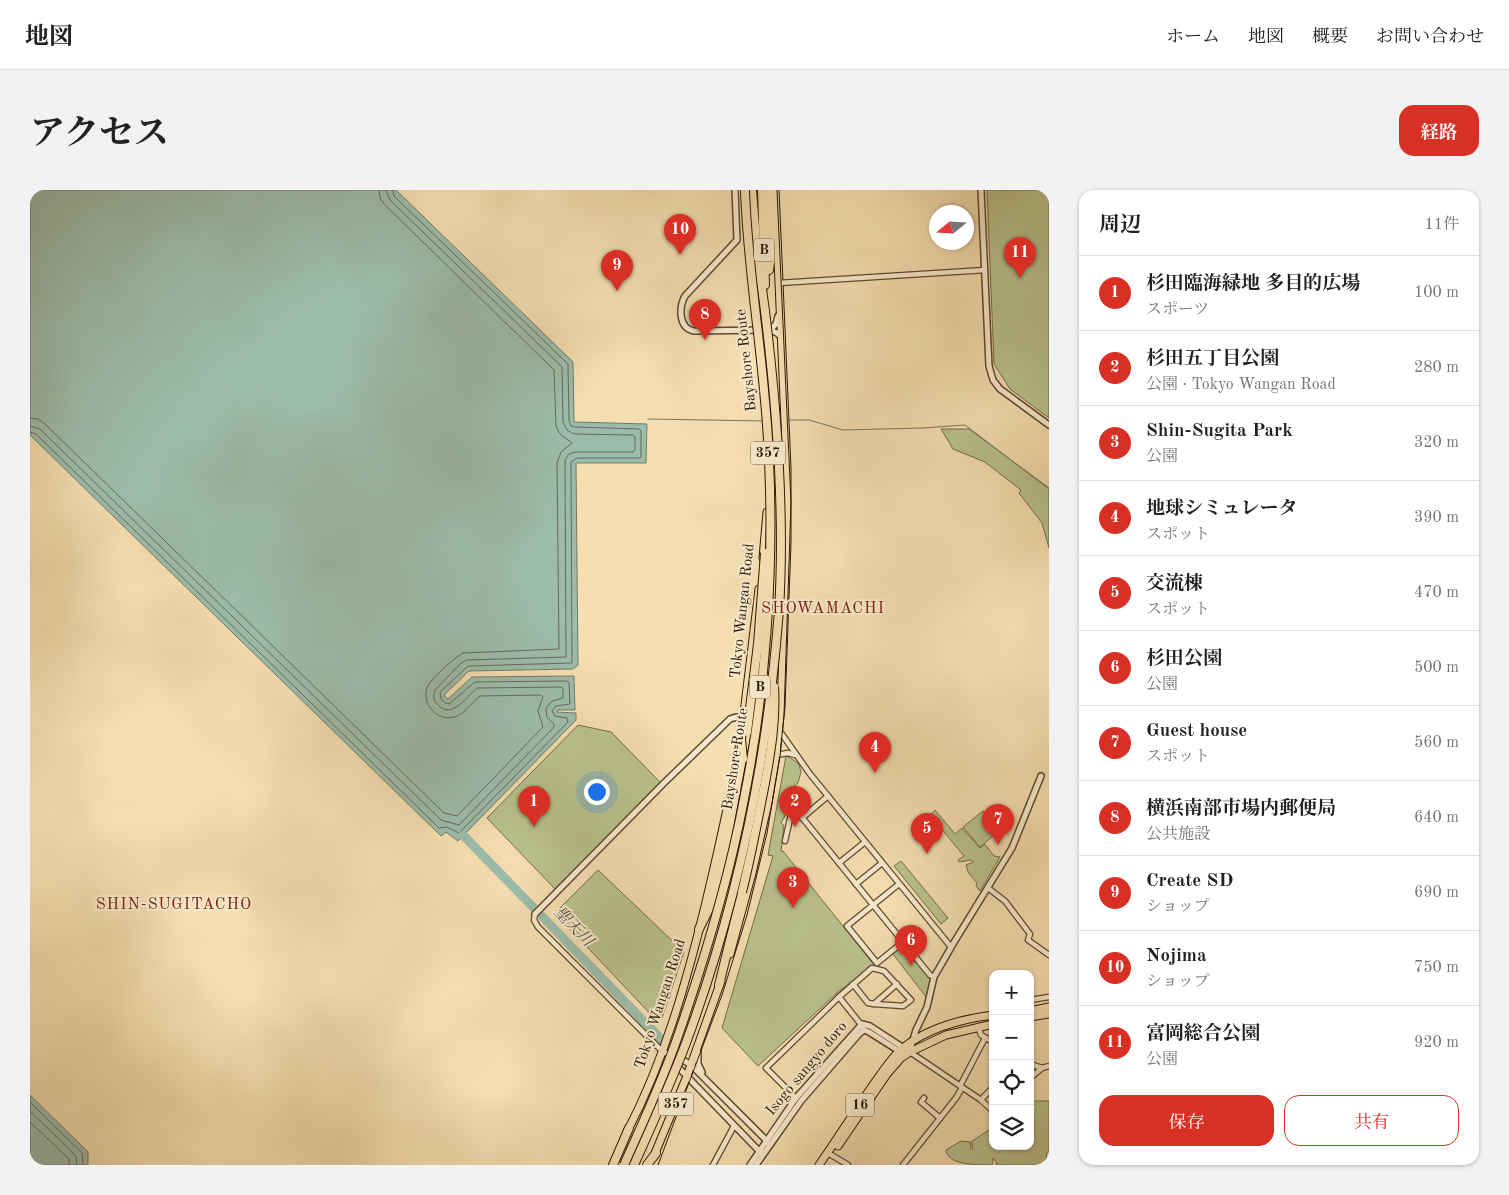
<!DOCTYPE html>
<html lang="ja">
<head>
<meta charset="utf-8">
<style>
  :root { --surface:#fff; --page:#f2f2f2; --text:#222; --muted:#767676; --line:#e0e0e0; --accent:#d93025 }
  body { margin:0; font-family:"Old Standard TT","Noto Serif JP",serif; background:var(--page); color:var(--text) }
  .controls { position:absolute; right:15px; bottom:15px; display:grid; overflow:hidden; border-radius:10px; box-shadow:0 1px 4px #0004 }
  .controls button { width:45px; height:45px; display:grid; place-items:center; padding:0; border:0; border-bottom:1px solid var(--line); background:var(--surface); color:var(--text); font:25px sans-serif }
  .compass { position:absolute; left:899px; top:15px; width:45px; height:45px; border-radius:50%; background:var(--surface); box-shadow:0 1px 4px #0004; rotate:252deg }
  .you { position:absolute; left:566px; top:601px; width:18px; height:18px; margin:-12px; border:4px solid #fff; border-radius:50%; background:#1a73e8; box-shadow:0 0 0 8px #1a73e833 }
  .badge { display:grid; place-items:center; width:32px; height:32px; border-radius:50%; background:var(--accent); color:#fff; font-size:16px; font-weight:700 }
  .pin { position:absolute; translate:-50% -41px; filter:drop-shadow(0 1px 2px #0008) }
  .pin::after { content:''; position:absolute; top:26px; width:18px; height:15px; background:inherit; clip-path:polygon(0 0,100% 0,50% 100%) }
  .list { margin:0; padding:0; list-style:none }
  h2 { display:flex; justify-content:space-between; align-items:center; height:65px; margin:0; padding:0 20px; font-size:21px }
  h2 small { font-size:16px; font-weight:400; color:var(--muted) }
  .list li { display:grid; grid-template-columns:32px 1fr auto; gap:15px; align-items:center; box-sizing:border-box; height:75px; padding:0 20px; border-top:1px solid var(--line) }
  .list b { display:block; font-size:19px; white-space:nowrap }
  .list p { margin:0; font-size:16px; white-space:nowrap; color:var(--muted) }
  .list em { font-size:16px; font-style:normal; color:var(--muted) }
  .actions { display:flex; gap:10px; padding:15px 20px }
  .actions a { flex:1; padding:11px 0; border:1px solid var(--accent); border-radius:15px; text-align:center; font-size:18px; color:var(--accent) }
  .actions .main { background:var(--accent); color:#fff }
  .icon { flex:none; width:28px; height:28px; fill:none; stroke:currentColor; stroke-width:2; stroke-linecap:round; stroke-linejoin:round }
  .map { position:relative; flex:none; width:1019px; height:975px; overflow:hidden; border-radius:15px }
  header { display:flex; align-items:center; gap:30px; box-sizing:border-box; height:70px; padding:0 25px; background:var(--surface); border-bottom:1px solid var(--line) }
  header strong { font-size:24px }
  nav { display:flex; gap:28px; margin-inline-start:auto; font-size:18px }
  .intro { display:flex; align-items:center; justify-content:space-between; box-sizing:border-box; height:120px; padding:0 30px }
  h1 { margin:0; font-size:35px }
  .button { padding:12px 22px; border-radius:15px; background:var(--accent); color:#fff; font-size:18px; font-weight:700 }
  main { display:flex; gap:30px; padding:0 30px }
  aside { flex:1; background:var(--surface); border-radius:15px; box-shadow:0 1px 4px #0004 }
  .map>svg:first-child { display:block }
</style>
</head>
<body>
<header>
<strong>地図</strong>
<nav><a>ホーム</a><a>地図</a><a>概要</a><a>お問い合わせ</a></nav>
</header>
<div class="intro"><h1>アクセス</h1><a class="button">経路</a></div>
<main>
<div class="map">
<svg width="1019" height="975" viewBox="0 0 1019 975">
  <rect width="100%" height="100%" fill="#f5deb0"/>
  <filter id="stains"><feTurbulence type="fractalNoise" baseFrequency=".004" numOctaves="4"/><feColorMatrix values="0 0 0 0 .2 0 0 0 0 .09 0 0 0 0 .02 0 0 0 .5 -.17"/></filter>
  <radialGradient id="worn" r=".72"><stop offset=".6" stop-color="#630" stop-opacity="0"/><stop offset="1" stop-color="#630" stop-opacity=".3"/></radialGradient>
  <!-- green -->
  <g fill="#b9c28d" stroke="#736c4a">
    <polygon points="957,0 1019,0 1019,228 980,199 964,174"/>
    <polygon points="911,239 939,239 1019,298 1019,358 1012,333 989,303 991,300 955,272 923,259"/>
    <polygon points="548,535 581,542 631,593 526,700 457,628"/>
    <polygon points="756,566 759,567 769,574 771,582 768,593 763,597 760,612 753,619 756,624 751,633 754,636 751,661 753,661 844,775 808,802 728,876 692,838 743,666 738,665"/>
    <polygon points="905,620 925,644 932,638 950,658 955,654 964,666 970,667 950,701 946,696 947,693 938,682 936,675 943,672 941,670 929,672 928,670 934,666 900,625"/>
    <polygon points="953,621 969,641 950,657 933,637"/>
    <polygon points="871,671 918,728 911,734 864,676"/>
    <polygon points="568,680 654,762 632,828 626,830 525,723"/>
    <polygon points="873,754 901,789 896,807 863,764"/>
    <path d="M1001,911H1019V962H1017L1016,969L1017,975H966L967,973L963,968L962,975C946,975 917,975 916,960L931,951L940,952L941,959H943L941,952L963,937V956H1000Z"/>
  </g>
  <!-- water -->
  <g fill="#9cbcab" stroke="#707a69">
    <polygon points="0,0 366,0 543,172 544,232 617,234 616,273 546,273 548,475 543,479 439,481 414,505 418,509 442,487 544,486 545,520 528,520 527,522 546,523 546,530 428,651 416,642 411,646 0,245"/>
    <polygon points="0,905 58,962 58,975 0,975"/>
  </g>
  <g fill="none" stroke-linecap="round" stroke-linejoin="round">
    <!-- shore -->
    <g stroke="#646a58" stroke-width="1">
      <path d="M0,228L8,229L15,234L414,623L427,626L513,537L508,521L513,507L511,505L450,506C442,512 436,522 427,526C410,534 391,515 397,498C400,489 424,468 433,463L529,459L527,273L531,262L542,253L530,244L526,236L524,180L355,15L350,8L349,0"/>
      <path d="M0,236L10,239L411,630L429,635L524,537V534L517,527L516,518L522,511L533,508V499L531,497L447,498C437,506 422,530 408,515C403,510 403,506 405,500L431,473L437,470L536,467L535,270L539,264L545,262H603L605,260V247L603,245L544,244L537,240L533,232L532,177L360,10L356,0"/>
      <polyline points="0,242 6,244 409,638 417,637 429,643 538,532 537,528 525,526 522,521 526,516 540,514 539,493 537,491 445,492 419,514 415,513 411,509 410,502 438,476 542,473 541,272 547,268 610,268 611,266 611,241 609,239 545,237 541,236 539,231 538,174 364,6 363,0"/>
      <polyline points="0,912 52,963 53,975"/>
      <polyline points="0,921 46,966 47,975"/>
      <polyline points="0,932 39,969 39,975"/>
    </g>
    <!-- stream -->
    <g stroke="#707a69" stroke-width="1">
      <polyline points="618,229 734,231"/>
      <polyline points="758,230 779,230 813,240 893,238 935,235 1019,299"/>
    </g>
    <!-- river -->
    <polyline stroke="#9cbcab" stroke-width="9" points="433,645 632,850"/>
    <!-- minor casing -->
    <g stroke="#5f4930" stroke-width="7">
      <g id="minor">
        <polyline points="749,93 955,80"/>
        <polyline points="749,540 780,584 921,757"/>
        <polyline points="746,565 758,563 765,565"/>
        <polyline points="772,628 798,606"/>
        <polyline points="755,651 762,620 766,620 900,785 904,787"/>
        <polyline points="809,673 835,652"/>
        <polyline points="826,694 852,673"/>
        <polyline points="869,694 817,736 847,773 873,752"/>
        <polyline points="958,698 975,711 1000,744 998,750 1019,765"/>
        <polyline points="505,724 504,730 508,737 632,861"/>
        <polyline points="823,794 838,813 844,814"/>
        <polyline points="809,807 842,778 854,781 881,810 873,816 844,814 867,794"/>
        <polyline points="1000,810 1019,807"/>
        <polyline points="948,836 951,845 963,852"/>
        <polyline points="883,850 880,862 951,910 963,921"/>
        <polyline points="1000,874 1012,878 1019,876"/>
        <polyline points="1000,888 1012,878"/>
        <polyline points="930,896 955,848"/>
        <polyline points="766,908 736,878 809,807 833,837"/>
        <polyline points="894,908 891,912 910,928"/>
        <polyline points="951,910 963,897"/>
        <polyline points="798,963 818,975"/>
        <polyline points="683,975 704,936"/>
        <polyline points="873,975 926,908 932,898"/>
      </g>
    </g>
    <!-- tertiary casing -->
    <g stroke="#5f4930" stroke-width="8">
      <g id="tertiary">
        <path d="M705,0L707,50L655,106C649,117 648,138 664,141L740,140L747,143L751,147"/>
        <polyline points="951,0 959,176 963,190 970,199 1019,235"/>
        <polyline points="740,140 746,134 748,126"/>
        <path d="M505,724L634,593L700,529C714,523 726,531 739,536"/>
        <polyline points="883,850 886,840 897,817 904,787 923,754 982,658 1011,586"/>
        <polyline points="633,862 648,867 661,875 738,952"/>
        <polyline points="668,862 668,874 672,882"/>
        <polyline points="646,875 731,963"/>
        <polyline points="720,975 766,908 832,834 840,836 880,862"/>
        <polyline points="726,975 771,911 829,844 834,840 839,842 869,861 872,861"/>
      </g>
    </g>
    <!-- trunk casing -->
    <g stroke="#2d1706" stroke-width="9">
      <g id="trunk">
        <polyline points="733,368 737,322"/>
        <polyline points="712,540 729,399"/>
        <polyline points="700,764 722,683 738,613 746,565 751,517 757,353 757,278 745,0"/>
        <polyline points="1000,821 1019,817"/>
        <polyline points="1000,827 1019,824"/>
        <path d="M597,942C634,871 656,794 675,716C688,662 700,608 710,553"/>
        <polyline points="808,956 857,884 871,868 880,862 916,845 963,834"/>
        <polyline points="623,968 657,886 691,791"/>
        <path d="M789,975C808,948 826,919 845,892C854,880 862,866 874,857C900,837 931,829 963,825"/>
      </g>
    </g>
    <!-- motorway casing -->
    <g stroke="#2d1706" stroke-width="10">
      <g id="motorway">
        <polyline points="722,0 727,62 735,121"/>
        <polyline points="732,0 735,95"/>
        <polyline points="739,80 741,66 739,0"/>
        <polyline points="669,739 682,713 696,654 717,542"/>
        <polyline points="689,795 712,702"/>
        <polyline points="583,975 599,938"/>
        <polyline points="617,975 626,963"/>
      </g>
    </g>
    <!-- minor -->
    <use href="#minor" stroke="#f8eacc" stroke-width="4.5"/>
    <!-- tertiary -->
    <use href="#tertiary" stroke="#f8eacc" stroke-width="5"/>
    <!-- trunk -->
    <use href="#trunk" stroke="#f5deb0" stroke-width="7"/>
    <!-- motorway -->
    <use href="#motorway" stroke="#f5deb0" stroke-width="8"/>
    <!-- tram -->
    <polyline stroke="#2d1706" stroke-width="1" points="628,975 692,805 717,725 737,643 750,566 754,525 761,313 747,0"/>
    <!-- motorway-bridge casing -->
    <g stroke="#2d1706" stroke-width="10" stroke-linecap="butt">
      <g id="motorway-bridge">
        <polyline points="717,542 728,454 735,363"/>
        <polyline points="713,569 711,549 713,534"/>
        <path d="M712,702C721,666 728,629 735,593C741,561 746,529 744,497"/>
        <path d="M594,975C613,932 633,890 648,846C675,768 699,689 714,609C736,500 744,381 739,270C736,179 718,90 715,0"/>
        <path d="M604,975C622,935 640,895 656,853C707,715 738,567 749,420C755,321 747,219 735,121"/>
      </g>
    </g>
    <!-- motorway-bridge -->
    <use href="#motorway-bridge" stroke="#f5deb0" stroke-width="8"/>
  </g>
  <g text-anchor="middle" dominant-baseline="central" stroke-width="4" stroke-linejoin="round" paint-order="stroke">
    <!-- shield labels -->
    <g fill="#f8eacc" stroke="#6a5641" stroke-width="1">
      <rect x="724" y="48.5" width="20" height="23" rx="4"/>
      <rect x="720.5" y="251.5" width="35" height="23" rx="4"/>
      <rect x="720" y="485.5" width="20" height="23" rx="4"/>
      <rect x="628.5" y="902.5" width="35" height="23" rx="4"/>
      <rect x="816" y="903.5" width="28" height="23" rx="4"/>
    </g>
    <g font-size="14" font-weight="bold" fill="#2d1706">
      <text x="734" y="60">B</text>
      <text x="738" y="263">357</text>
      <text x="730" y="497">B</text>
      <text x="646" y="914">357</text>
      <text x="830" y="915">16</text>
    </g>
    <!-- street labels -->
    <g font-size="15" fill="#2d1706" stroke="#f8eacc">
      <text transform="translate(717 170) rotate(-96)">Bayshore Route</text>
      <text transform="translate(713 421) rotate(-84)">Tokyo Wangan Road</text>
      <text transform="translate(706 569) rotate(-81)">Bayshore Route</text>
      <text transform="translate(631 814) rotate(-72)">Tokyo Wangan Road</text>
      <text transform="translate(777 879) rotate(-50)">Isogo sangyo doro</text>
    </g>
    <!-- neighbourhood labels -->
    <g font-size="16" letter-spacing="1" fill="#7a1f14" stroke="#f8eacc">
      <text x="793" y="419">SHOWAMACHI</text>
      <text x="144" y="715">SHIN-SUGITACHO</text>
    </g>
    <!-- water labels -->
    <g font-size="16" font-style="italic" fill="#545140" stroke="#f8eacc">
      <text transform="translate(543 737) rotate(46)">聖天川</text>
    </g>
  </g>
  <rect width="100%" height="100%" filter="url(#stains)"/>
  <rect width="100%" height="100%" fill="url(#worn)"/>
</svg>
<div class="controls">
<button>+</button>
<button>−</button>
<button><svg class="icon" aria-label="locate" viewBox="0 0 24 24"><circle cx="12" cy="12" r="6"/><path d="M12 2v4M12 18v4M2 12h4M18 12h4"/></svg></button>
<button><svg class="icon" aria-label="layers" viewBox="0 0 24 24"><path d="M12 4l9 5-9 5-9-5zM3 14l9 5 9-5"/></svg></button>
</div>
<svg class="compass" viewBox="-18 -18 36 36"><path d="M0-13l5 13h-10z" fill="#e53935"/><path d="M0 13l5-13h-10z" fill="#767676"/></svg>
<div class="you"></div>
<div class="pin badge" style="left:504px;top:637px">1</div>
<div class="pin badge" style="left:765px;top:637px">2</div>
<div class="pin badge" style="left:763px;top:718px">3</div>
<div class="pin badge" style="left:845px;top:583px">4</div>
<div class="pin badge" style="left:897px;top:664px">5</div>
<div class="pin badge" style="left:881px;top:776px">6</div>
<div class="pin badge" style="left:968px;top:655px">7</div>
<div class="pin badge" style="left:675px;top:150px">8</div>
<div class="pin badge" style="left:587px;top:101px">9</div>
<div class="pin badge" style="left:650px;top:65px">10</div>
<div class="pin badge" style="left:990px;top:88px">11</div>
</div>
<aside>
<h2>周辺<small>11件</small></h2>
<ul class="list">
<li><span class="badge">1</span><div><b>杉田臨海緑地 多目的広場</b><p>スポーツ</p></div><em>100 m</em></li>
<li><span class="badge">2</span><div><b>杉田五丁目公園</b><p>公園 · Tokyo Wangan Road</p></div><em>280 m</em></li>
<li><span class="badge">3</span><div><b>Shin-Sugita Park</b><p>公園</p></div><em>320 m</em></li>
<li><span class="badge">4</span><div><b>地球シミュレータ</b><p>スポット</p></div><em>390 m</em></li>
<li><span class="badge">5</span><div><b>交流棟</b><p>スポット</p></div><em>470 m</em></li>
<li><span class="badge">6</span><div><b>杉田公園</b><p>公園</p></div><em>500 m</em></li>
<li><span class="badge">7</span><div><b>Guest house</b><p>スポット</p></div><em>560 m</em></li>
<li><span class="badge">8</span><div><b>横浜南部市場内郵便局</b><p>公共施設</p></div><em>640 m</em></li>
<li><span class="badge">9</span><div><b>Create SD</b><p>ショップ</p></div><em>690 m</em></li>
<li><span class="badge">10</span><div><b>Nojima</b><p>ショップ</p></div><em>750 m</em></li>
<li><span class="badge">11</span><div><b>富岡総合公園</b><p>公園</p></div><em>920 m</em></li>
</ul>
<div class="actions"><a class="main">保存</a><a>共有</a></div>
</aside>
</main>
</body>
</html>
